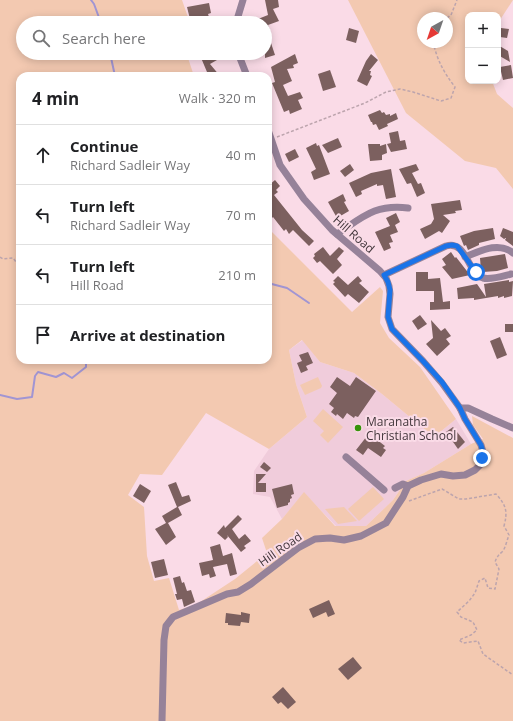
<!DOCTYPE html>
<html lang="en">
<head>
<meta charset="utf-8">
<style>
  :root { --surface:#fff; --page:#f6f6f6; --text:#202124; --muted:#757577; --line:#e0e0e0 }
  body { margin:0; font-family:"Open Sans",sans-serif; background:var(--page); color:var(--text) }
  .controls { position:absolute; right:12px; top:12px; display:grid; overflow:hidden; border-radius:8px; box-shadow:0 2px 10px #0003 }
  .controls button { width:36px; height:36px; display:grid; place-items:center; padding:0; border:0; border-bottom:1px solid var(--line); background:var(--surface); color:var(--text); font:20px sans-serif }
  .compass { position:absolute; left:417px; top:12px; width:36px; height:36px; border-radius:50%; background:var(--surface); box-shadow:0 2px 10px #0003; rotate:220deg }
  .stop { position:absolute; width:12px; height:12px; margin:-9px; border:3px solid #1a73e8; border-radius:50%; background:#fff }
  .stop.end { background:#1a73e8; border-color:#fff; box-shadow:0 1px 4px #0008 }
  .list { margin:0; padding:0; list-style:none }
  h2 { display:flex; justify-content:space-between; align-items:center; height:52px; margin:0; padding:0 16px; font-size:17px }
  h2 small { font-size:13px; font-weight:400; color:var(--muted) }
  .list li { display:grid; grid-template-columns:26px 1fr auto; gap:12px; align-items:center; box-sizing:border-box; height:60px; padding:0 16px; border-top:1px solid var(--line) }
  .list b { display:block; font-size:15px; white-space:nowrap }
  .list p { margin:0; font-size:13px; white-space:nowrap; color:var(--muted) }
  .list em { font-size:13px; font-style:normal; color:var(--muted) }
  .icon { flex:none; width:22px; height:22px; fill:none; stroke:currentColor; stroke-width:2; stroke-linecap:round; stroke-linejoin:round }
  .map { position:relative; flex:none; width:513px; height:721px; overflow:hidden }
  .search { position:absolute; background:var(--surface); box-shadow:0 2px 10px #0003; left:16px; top:16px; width:256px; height:44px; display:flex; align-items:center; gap:10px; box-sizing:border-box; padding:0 14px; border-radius:22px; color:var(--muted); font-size:15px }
  .panel { position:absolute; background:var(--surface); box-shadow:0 2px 10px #0003; left:16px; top:72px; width:256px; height:292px; border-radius:12px }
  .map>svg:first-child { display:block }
</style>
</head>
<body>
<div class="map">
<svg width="513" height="721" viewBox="0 0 513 721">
  <rect width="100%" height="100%" fill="#fadbe7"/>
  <!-- built -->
  <polygon fill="#f0ccdb" points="303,340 320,362 354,373 382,394 434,437 456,419 471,444 424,473 406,481 393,500 366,526 336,526 304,493 282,519 270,497 253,494 254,471 269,449 307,417 296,384 289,350"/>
  <!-- green -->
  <g fill="#f3c9b1" fill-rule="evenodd">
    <polygon points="0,0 182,0 190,23 23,23 23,53 191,53 187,55 194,76 20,76 20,360 268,360 268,228 352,312 380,287 383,291 380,323 389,338 420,367 456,419 434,437 382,394 354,373 320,362 302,340 289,350 296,384 307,417 269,449 206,413 162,475 140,474 128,495 144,507 147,556 154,581 169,578 179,610 197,604 235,579 267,553 262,538 282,519 304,492 335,526 366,526 393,500 406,481 424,473 471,444 483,439 473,425 472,416 513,438 513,721 0,721"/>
    <path d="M348,0H513L498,23V15H468V81H492L497,94L513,108V189L496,168L465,161L406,113ZM423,18H447V42H423Z"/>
    <polygon points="318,377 322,386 321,388 305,395 300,385"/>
    <polygon points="323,409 343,427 328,443 320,435 324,431 313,421"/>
    <polygon points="373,487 384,499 359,521 348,509"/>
    <polygon points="344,507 357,521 338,524 325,509"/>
  </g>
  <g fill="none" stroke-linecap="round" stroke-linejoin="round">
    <!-- stream -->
    <g stroke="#a195d3" stroke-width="2">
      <polyline points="91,0 94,4 101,23"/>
      <polyline points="110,53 115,76"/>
      <polyline points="268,283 287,288 309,303"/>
      <polyline points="0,395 17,399 32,397 35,376 38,372 56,377 64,373 72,378 86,367 86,360"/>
    </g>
  </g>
  <!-- building -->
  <g fill="#7c605f">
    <polygon points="265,0 278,0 279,7 273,9 279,21 268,25 271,33 268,34 275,55 265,58 265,23 260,23 258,19 268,15"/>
    <polygon points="209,3 211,13 208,14 211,23 204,23 202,16 190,19 187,7"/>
    <polygon points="349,28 359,31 356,43 346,40"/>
    <polygon points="501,28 509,29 507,38 500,37"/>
    <polygon points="498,45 508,51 510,62 498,55"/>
    <polygon points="199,53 214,53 217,60 210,64 220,76 209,76 206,73 207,72"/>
    <polygon points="295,54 298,63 293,65 294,68 287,69 292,81 283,85 288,96 300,92 303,98 298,100 302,109 290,114 289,110 284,112 272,83 275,82 271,67"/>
    <polygon points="371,54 378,60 369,71 371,71 370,75 372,76 367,86 357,81 366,61"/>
    <polygon points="511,65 513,78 503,80 500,67"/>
    <polygon points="330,70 336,87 323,91 318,74"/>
    <polygon points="380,110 382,113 384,112 386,115 390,114 390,116 396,113 398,119 387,124 388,126 379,130 376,124 373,125 372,122 371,122 368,115"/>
    <polygon points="398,131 400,141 405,140 407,149 391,152 387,144 391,143 389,133"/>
    <polygon points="338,138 342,147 328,153 322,145"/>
    <polygon points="316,143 317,146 319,145 330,174 314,180 311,172 316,169 306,148"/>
    <polygon points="368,144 380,144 380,146 386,144 387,153 382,155 382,160 370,161"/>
    <polygon points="295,149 299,157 289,162 285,154"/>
    <polygon points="350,164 354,170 345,177 340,171"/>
    <polygon points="416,164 419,170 412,173 418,184 421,183 425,193 417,197 411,183 407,184 399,169"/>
    <polygon points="391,169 396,197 386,199 383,185 377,186 377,184 361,191 362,194 356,197 349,183 371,173"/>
    <polygon points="275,180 280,186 276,190 278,192 274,195 302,230 314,241 309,246 293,230 289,234 286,229 284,231 273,217 271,219 268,216 268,186"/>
    <polygon points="343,194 346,201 344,202 349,211 337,218 328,202"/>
    <polygon points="460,200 462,210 455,211 456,213 443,215 450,221 442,233 439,231 425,239 420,229 431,224 434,219 431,204"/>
    <polygon points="396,213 400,222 395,225 398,232 390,235 393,242 389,243 391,248 384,251 375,232 390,226 386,218"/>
    <polygon points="493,228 495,239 479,243 479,245 468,250 466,245 464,246 460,236 474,231"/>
    <polygon points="503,228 513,232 513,246 505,240 506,238 504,239 500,236"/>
    <polygon points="323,247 330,256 339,247 344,251 337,259 342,265 333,274 320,261 317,263 313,258 315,256 314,254"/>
    <polygon points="451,252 455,258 456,257 470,275 452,279 442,267 446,265 442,259"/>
    <polygon points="505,254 508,268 497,271 483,272 481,271 480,258"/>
    <polygon points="416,272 428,272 428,279 440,278 443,302 450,301 450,309 430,310 430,302 434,302 434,291 416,291"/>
    <polygon points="338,276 348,285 358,276 362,281 359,283 369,292 359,303 348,294 345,297 333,284 335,282 333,281"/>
    <polygon points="509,280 509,282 513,281 512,296 504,298 504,296 498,298 498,296 474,300 474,298 458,299 457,288 477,284 486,297 484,284"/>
    <polygon points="420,315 427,324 418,330 412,321"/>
    <polygon points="431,320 441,331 445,328 451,336 446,339 450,344 437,356 426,344 433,338"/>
    <rect x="505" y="324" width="8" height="8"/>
    <polygon points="500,337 507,355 497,359 490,341"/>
    <polygon points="308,352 313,363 306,366 308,370 301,373 297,363 302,361 299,355"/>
    <polygon points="337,377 350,386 356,377 376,391 358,417 355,416 354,418 347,413 343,419 337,414 336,416 331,412 334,408 329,404 337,393 330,387"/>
    <polygon points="453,427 465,442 458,449 446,432"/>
    <polygon points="367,436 374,441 376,439 385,446 383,448 386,450 381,457 368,448 363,455 356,450"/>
    <polygon points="264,462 271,468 267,472 260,467"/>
    <polygon points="256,474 266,474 258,483 266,483 266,492 256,492"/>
    <polygon points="176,482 182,497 189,495 191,501 178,507 182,515 168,523 176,537 166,545 155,529 166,523 162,516 177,507 168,485"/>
    <polygon points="140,484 151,491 144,503 133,496"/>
    <polygon points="292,484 294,494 291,495 292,498 290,499 290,502 288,503 288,505 277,508 272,489"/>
    <polygon points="238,515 242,519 232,529 239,539 245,534 251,541 244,546 246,548 241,552 227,535 228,537 225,540 217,533 224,525 225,528"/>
    <polygon points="220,544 223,556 232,553 237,574 230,576 227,564 213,567 216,576 210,578 209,574 202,576 199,563 213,560 210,547"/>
    <polygon points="164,559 168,575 155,578 151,562"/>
    <polygon points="180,576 182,583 184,582 187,591 191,590 195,602 184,607 182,599 177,600 175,594 177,594 173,578"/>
    <polygon points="329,600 335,614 328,617 326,612 313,618 309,609"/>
    <polygon points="241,612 250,614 249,623 241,622 240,626 228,625 228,623 225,623 226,613 241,615"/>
    <polygon points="353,657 362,668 348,680 338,669"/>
    <polygon points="283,687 296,702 288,709 281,702 278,704 272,697"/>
  </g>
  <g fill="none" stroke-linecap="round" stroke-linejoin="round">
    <!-- path -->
    <g stroke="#bca4ad" stroke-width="1.5" stroke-dasharray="3 2" stroke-linecap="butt">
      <polyline points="447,18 451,15 457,0"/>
      <path d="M277,137L365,103L386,92L400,89L413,92L441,101L451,98L455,87C443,71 438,62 433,42"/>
      <polyline points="0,257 3,259 13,258 20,267"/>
      <path d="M409,501L442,489L459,499H466L496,494C506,505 508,511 504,526L509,535C507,540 506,546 503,551C499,555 497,556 495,562L499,569L495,589L488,588L485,578L479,581L475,593L469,601L457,612L461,617L473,622L477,630L471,635L459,640L463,643L478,641L483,654L513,675"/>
    </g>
    <!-- minor -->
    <g stroke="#968299" stroke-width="7">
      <polyline points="236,23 243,0"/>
      <polyline points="238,53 247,76"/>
      <path d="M337,234C363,217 375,204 408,208"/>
      <path d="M465,257C480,251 499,241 513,253"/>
      <path d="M384,275L446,246C467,240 467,273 483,278C491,280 503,276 511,274"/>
      <polyline points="460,408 468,408 492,419 513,428"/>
      <polyline points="346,457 384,490"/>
      <polyline points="395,488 403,484 408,486"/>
      <polyline points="162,721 164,640 166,626 173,617 227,594 238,592 251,584 298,548 315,539 330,538 344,540 361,536 386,523 403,497 408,486 421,480 441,474 453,476 465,475 475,470 480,465 482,458 483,452 481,445 465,419 460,408 442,383 423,361 392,329 388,317 390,294 389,286 386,278 380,271 332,230 304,199 280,165 268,130"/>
    </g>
  </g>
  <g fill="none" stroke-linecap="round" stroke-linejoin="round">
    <!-- route -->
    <polyline stroke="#1a73e8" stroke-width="5" points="476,272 457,246 452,245 446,246 384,275 388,282 390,290 388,317 392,329 423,361 442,382 460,408 465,419 481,445 483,452 482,458"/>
  </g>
  <!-- markers -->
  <circle fill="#36930a" stroke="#fadbe7" stroke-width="1.5" cx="358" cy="428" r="4"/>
  <g text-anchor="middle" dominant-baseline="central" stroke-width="4" stroke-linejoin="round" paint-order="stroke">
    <!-- street labels -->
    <g font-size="12" fill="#43373c" stroke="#fadbe7">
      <text transform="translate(354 234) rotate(41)">Hill Road</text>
      <text transform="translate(280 549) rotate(-35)">Hill Road</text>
    </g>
    <!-- poi labels -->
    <g font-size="12" fill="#43373c" stroke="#fadbe7" text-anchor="start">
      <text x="366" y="421">Maranatha<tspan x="366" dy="14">Christian School</tspan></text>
    </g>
  </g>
</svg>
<div class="controls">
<button>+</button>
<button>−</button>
</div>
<svg class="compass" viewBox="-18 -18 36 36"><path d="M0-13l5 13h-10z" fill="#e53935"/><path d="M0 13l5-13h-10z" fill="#757577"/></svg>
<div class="stop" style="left:476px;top:272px"></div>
<div class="stop end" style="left:482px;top:458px"></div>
<div class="search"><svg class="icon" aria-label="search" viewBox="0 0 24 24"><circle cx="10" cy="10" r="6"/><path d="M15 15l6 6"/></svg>Search here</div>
<section class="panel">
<h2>4 min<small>Walk · 320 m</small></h2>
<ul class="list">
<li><svg class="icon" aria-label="ahead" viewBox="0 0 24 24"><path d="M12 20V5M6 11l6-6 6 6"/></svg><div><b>Continue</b><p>Richard Sadleir Way</p></div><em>40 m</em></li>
<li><svg class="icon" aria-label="left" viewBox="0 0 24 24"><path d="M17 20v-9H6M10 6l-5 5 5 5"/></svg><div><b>Turn left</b><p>Richard Sadleir Way</p></div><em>70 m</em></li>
<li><svg class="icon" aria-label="left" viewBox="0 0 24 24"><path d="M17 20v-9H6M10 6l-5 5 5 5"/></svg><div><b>Turn left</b><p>Hill Road</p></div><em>210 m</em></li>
<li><svg class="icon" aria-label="arrive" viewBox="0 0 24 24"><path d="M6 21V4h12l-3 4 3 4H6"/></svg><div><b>Arrive at destination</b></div></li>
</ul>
</section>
</div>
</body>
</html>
